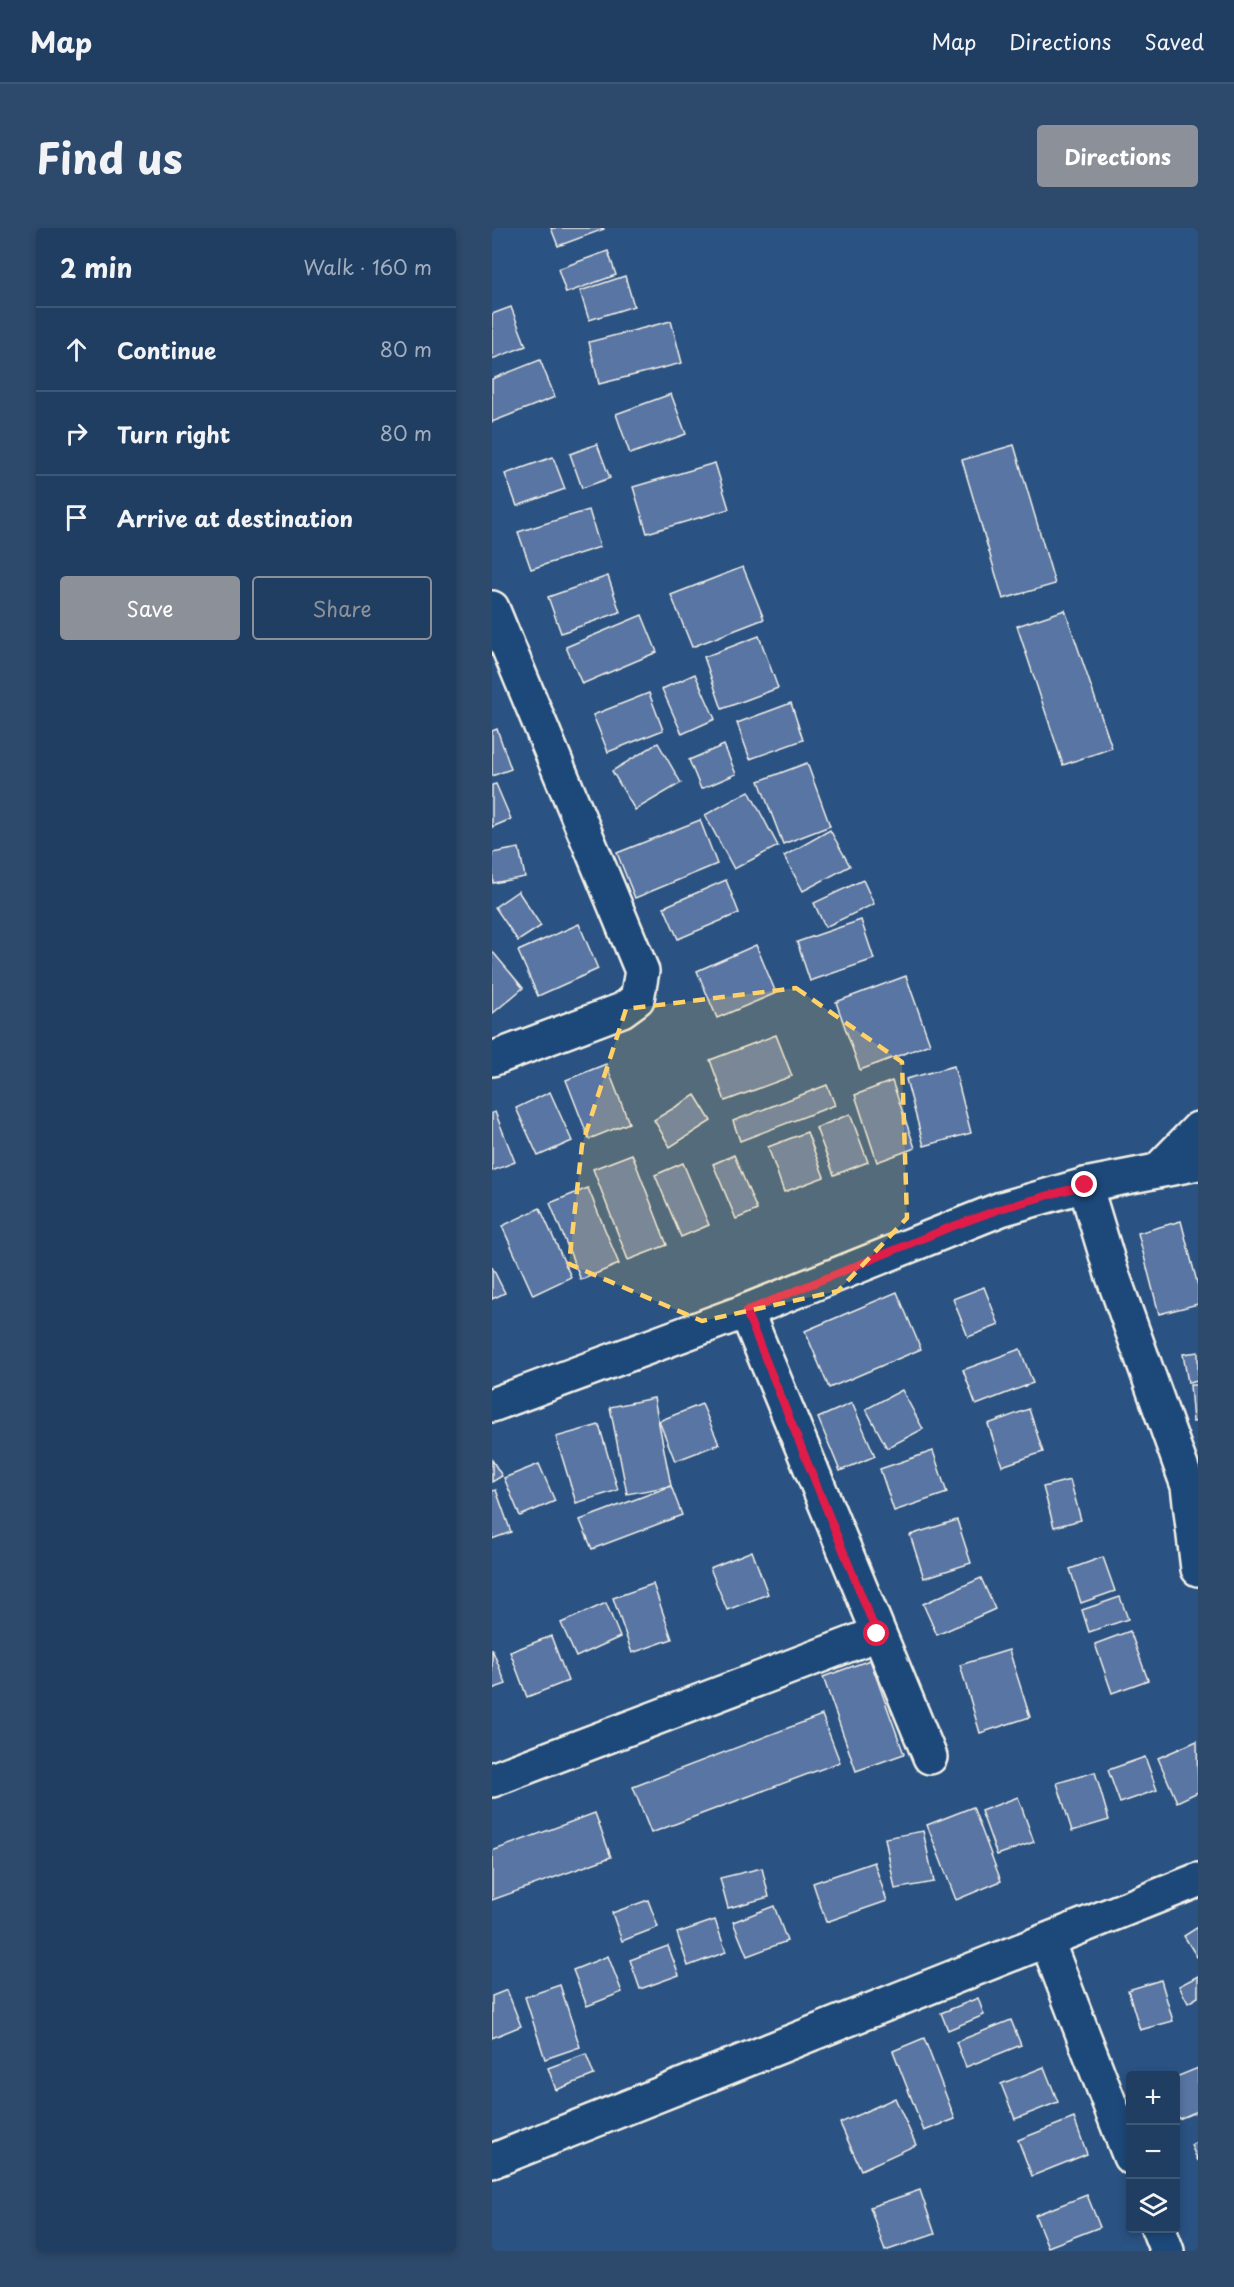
<!DOCTYPE html>
<html lang="en">
<head>
<meta charset="utf-8">
<style>
  :root { --surface:#203e62; --page:#2d496b; --text:#f1f3f6; --muted:#a2aebe; --line:#3d5777; --accent:#8c9099 }
  body { margin:0; font-family:"Playpen Sans",sans-serif; background:var(--page); color:var(--text) }
  .controls { position:absolute; right:18px; bottom:18px; display:grid; overflow:hidden; border-radius:6px; box-shadow:0 3px 9px #0003 }
  .controls button { width:54px; height:54px; display:grid; place-items:center; padding:0; border:0; border-bottom:2px solid var(--line); background:var(--surface); color:var(--text); font:30px sans-serif }
  .stop { position:absolute; width:18px; height:18px; margin:-14px; border:4px solid #e11d48; border-radius:50%; background:#fff }
  .stop.end { background:#e11d48; border-color:#fff; box-shadow:0 2px 6px #0008 }
  .list { margin:0; padding:0; list-style:none }
  h2 { display:flex; justify-content:space-between; align-items:center; height:78px; margin:0; padding:0 24px; font-size:26px }
  h2 small { font-size:20px; font-weight:400; color:var(--muted) }
  .list li { display:grid; grid-template-columns:39px 1fr auto; gap:18px; align-items:center; box-sizing:border-box; height:84px; padding:0 24px; border-top:2px solid var(--line) }
  .list b { display:block; font-size:22px; white-space:nowrap }
  .list em { font-size:20px; font-style:normal; color:var(--muted) }
  .actions { display:flex; gap:12px; padding:18px 24px }
  .actions a { flex:1; padding:14px 0; border:2px solid var(--accent); border-radius:6px; text-align:center; font-size:21px; color:var(--accent) }
  .actions .main { background:var(--accent); color:#fff }
  .icon { flex:none; width:33px; height:33px; fill:none; stroke:currentColor; stroke-width:2; stroke-linecap:round; stroke-linejoin:round }
  .map { position:relative; flex:none; width:706px; height:2023px; overflow:hidden; border-radius:6px }
  header { display:flex; align-items:center; gap:36px; box-sizing:border-box; height:84px; padding:0 30px; background:var(--surface); border-bottom:2px solid var(--line) }
  header strong { font-size:28px }
  nav { display:flex; gap:33px; margin-inline-start:auto; font-size:21px }
  .intro { display:flex; align-items:center; justify-content:space-between; box-sizing:border-box; height:144px; padding:0 36px }
  h1 { margin:0; font-size:42px }
  .button { padding:15px 27px; border-radius:6px; background:var(--accent); color:#fff; font-size:21px; font-weight:700 }
  main { display:flex; gap:36px; padding:0 36px }
  aside { flex:1; background:var(--surface); border-radius:6px; box-shadow:0 3px 9px #0003 }
  .map>svg:first-child { display:block }
</style>
</head>
<body>
<header>
<strong>Map</strong>
<nav><a>Map</a><a>Directions</a><a>Saved</a></nav>
</header>
<div class="intro"><h1>Find us</h1><a class="button">Directions</a></div>
<main>
<aside>
<h2>2 min<small>Walk · 160 m</small></h2>
<ul class="list">
<li><svg class="icon" aria-label="ahead" viewBox="0 0 24 24"><path d="M12 20V5M6 11l6-6 6 6"/></svg><div><b>Continue</b></div><em>80 m</em></li>
<li><svg class="icon" aria-label="right" viewBox="0 0 24 24"><path d="M7 20v-9h11M14 6l5 5-5 5"/></svg><div><b>Turn right</b></div><em>80 m</em></li>
<li><svg class="icon" aria-label="arrive" viewBox="0 0 24 24"><path d="M6 21V4h12l-3 4 3 4H6"/></svg><div><b>Arrive at destination</b></div></li>
</ul>
<div class="actions"><a class="main">Save</a><a>Share</a></div>
</aside>
<div class="map">
<svg width="706" height="2023" viewBox="0 0 706 2023">
  <rect width="100%" height="100%" fill="#2a5282"/>
  <filter id="ink" filterUnits="userSpaceOnUse"><feTurbulence type="fractalNoise" baseFrequency=".0167" numOctaves="2"/><feDisplacementMap in="SourceGraphic" scale="12" xChannelSelector="R" yChannelSelector="G"/><feConvolveMatrix kernelMatrix="1 2 1 2 8 2 1 2 1" color-interpolation-filters="sRGB"/></filter>
  <g filter="url(#ink)">
    <!-- building -->
    <g fill="#5874a3" stroke="#f4f1e8" stroke-width="1.5">
      <polygon points="59,0 111,0 112,1 66,18"/>
      <polygon points="116,23 124,47 74,65 66,41"/>
      <polygon points="133,48 142,78 97,92 88,63"/>
      <polygon points="19,79 34,118 0,131 0,86"/>
      <polygon points="179,93 190,135 107,156 97,114"/>
      <polygon points="48,132 63,169 0,194 0,151"/>
      <polygon points="179,166 194,206 138,226 124,186"/>
      <polygon points="105,216 118,250 90,260 78,226"/>
      <polygon points="522,217 563,356 511,371 470,232"/>
      <polygon points="61,229 73,261 25,278 13,246"/>
      <polygon points="223,235 237,281 155,305 141,259"/>
      <polygon points="97,282 108,319 39,341 26,304"/>
      <polygon points="251,339 272,391 200,419 179,367"/>
      <polygon points="116,348 128,384 69,405 56,369"/>
      <polygon points="573,382 620,520 571,537 525,398"/>
      <polygon points="150,387 165,424 90,456 74,419"/>
      <polygon points="267,408 286,460 230,481 212,429"/>
      <polygon points="203,446 223,491 190,506 170,461"/>
      <polygon points="157,465 171,502 116,524 101,487"/>
      <polygon points="299,475 311,512 258,531 245,495"/>
      <polygon points="5,501 19,541 0,548 0,503"/>
      <polygon points="166,515 189,555 143,582 120,543"/>
      <polygon points="232,517 244,546 209,561 197,532"/>
      <polygon points="315,535 338,598 291,616 267,553"/>
      <polygon points="4,556 19,591 0,599 0,557"/>
      <polygon points="257,563 286,618 242,641 213,587"/>
      <polygon points="208,592 225,636 143,670 125,625"/>
      <polygon points="338,602 358,638 311,663 292,628"/>
      <polygon points="27,620 33,649 1,655 0,625"/>
      <polygon points="234,652 247,685 186,711 172,679"/>
      <polygon points="371,652 382,676 333,699 322,675"/>
      <polygon points="26,663 49,698 26,713 3,679"/>
      <polygon points="369,692 382,731 318,753 305,714"/>
      <polygon points="87,696 106,741 46,768 26,723"/>
      <polygon points="264,717 284,765 225,790 205,743"/>
      <polygon points="0,723 31,760 0,786"/>
      <polygon points="414,748 438,816 368,842 344,774"/>
      <polygon points="284,807 300,848 233,873 218,832"/>
      <polygon points="114,836 137,895 97,911 74,852"/>
      <polygon points="462,838 479,905 432,918 414,851"/>
      <polygon points="400,853 423,920 385,934 363,867"/>
      <polygon points="335,857 343,877 248,913 241,893"/>
      <polygon points="58,864 80,913 46,928 24,880"/>
      <polygon points="203,867 219,893 178,919 162,892"/>
      <polygon points="3,884 23,934 0,943 0,885"/>
      <polygon points="358,886 376,934 342,947 324,900"/>
      <polygon points="315,904 332,949 292,964 276,919"/>
      <polygon points="140,926 175,1017 136,1032 101,941"/>
      <polygon points="242,927 265,982 244,991 221,936"/>
      <polygon points="191,935 217,997 189,1009 163,947"/>
      <polygon points="96,960 127,1036 89,1052 58,975"/>
      <polygon points="48,980 79,1049 41,1067 10,998"/>
      <polygon points="689,993 706,1058 706,1076 667,1086 646,1005"/>
      <polygon points="0,1039 13,1065 0,1071"/>
      <polygon points="492,1059 507,1097 476,1109 461,1071"/>
      <polygon points="405,1064 429,1121 337,1160 313,1103"/>
      <polygon points="528,1121 541,1155 484,1177 471,1142"/>
      <polygon points="706,1124 706,1153 696,1155 691,1126"/>
      <polygon points="698,1157 706,1157 706,1193 701,1194"/>
      <polygon points="410,1162 431,1201 395,1220 374,1181"/>
      <polygon points="162,1170 179,1258 135,1266 118,1179"/>
      <polygon points="360,1175 383,1228 348,1243 326,1190"/>
      <polygon points="210,1176 227,1216 183,1233 167,1193"/>
      <polygon points="537,1181 551,1224 510,1238 496,1196"/>
      <polygon points="107,1197 126,1262 84,1275 64,1209"/>
      <polygon points="441,1223 455,1265 402,1283 388,1241"/>
      <polygon points="0,1232 10,1248 0,1254"/>
      <polygon points="47,1236 63,1273 28,1288 12,1250"/>
      <polygon points="578,1252 589,1292 562,1299 551,1259"/>
      <polygon points="179,1258 190,1287 100,1321 88,1292"/>
      <polygon points="4,1262 19,1304 0,1311 0,1263"/>
      <polygon points="465,1292 479,1335 432,1350 418,1307"/>
      <polygon points="260,1323 276,1366 235,1382 218,1340"/>
      <polygon points="611,1329 623,1363 589,1375 578,1341"/>
      <polygon points="489,1350 503,1381 445,1407 431,1376"/>
      <polygon points="161,1356 180,1411 140,1425 121,1370"/>
      <polygon points="628,1369 636,1391 597,1404 590,1382"/>
      <polygon points="114,1375 128,1409 84,1429 69,1395"/>
      <polygon points="638,1403 656,1452 620,1465 603,1416"/>
      <polygon points="59,1408 76,1453 35,1469 18,1424"/>
      <polygon points="0,1421 14,1456 0,1461"/>
      <polygon points="517,1422 538,1489 488,1505 468,1437"/>
      <polygon points="378,1432 412,1526 364,1543 331,1449"/>
      <polygon points="330,1487 348,1534 159,1605 141,1559"/>
      <polygon points="705,1513 706,1564 685,1574 666,1530"/>
      <polygon points="653,1529 665,1562 628,1575 616,1542"/>
      <polygon points="603,1544 617,1592 580,1603 565,1555"/>
      <polygon points="526,1569 542,1614 505,1627 489,1583"/>
      <polygon points="481,1579 509,1653 464,1672 435,1597"/>
      <polygon points="103,1585 119,1629 0,1672 0,1623"/>
      <polygon points="431,1603 442,1654 403,1661 393,1610"/>
      <polygon points="382,1634 395,1673 334,1694 321,1655"/>
      <polygon points="270,1640 277,1669 236,1680 228,1650"/>
      <polygon points="156,1672 166,1699 130,1713 120,1685"/>
      <polygon points="282,1678 295,1713 255,1728 241,1694"/>
      <polygon points="223,1692 234,1724 196,1738 185,1705"/>
      <polygon points="706,1699 706,1729 705,1729 692,1708"/>
      <polygon points="176,1718 187,1747 148,1761 138,1732"/>
      <polygon points="116,1728 130,1764 95,1778 81,1742"/>
      <polygon points="706,1748 706,1769 696,1775 687,1758"/>
      <polygon points="669,1752 681,1793 648,1802 636,1762"/>
      <polygon points="68,1757 88,1819 53,1831 33,1769"/>
      <polygon points="15,1762 29,1798 0,1810 0,1768"/>
      <polygon points="486,1770 492,1787 456,1802 449,1785"/>
      <polygon points="519,1792 529,1817 474,1839 464,1814"/>
      <polygon points="432,1810 463,1891 432,1903 401,1823"/>
      <polygon points="94,1826 102,1847 64,1862 56,1840"/>
      <polygon points="552,1839 566,1874 523,1891 509,1856"/>
      <polygon points="706,1840 706,1883 687,1891 684,1884 684,1849"/>
      <polygon points="403,1870 424,1917 369,1942 348,1895"/>
      <polygon points="582,1890 595,1926 540,1948 526,1912"/>
      <polygon points="706,1913 706,1933 699,1917"/>
      <polygon points="428,1962 443,2006 393,2023 378,1979"/>
      <polygon points="595,1967 608,1999 556,2019 543,1987"/>
    </g>
    <g fill="none" stroke-linecap="round" stroke-linejoin="round">
      <!-- minor casing -->
      <g stroke="#f4f1e8" stroke-width="38">
        <g id="minor">
          <polyline points="0,380 150,743 145,771 130,782 0,831"/>
          <polyline points="666,942 706,901"/>
          <polyline points="593,957 619,1043 696,1258 706,1341"/>
          <polyline points="254,1083 438,1529"/>
          <polyline points="0,1177 254,1083 509,981 593,957 706,935"/>
          <polyline points="0,1552 385,1406"/>
          <polyline points="555,1713 638,1929"/>
          <polyline points="0,1933 706,1652"/>
          <polyline points="666,2000 675,2023"/>
        </g>
      </g>
      <!-- minor -->
      <use href="#minor" stroke="#1f4a7a" stroke-width="33"/>
    </g>
  </g>
  <g fill="none" stroke-linecap="round" stroke-linejoin="round" filter="url(#ink)">
    <!-- route -->
    <polyline stroke="#e11d48" stroke-width="8" points="385,1406 254,1083 456,1000 508,981 593,957"/>
  </g>
  <!-- marked area -->
  <path fill="#ffd166" fill-opacity="0.2" stroke="#ffd166" stroke-width="4.5" stroke-dasharray="12 8" stroke-linejoin="round" d="M304,760L410,834L415,990L346,1063L210,1093L77,1036L90,917L134,781Z"/>
</svg>
<div class="controls">
<button>+</button>
<button>−</button>
<button><svg class="icon" aria-label="layers" viewBox="0 0 24 24"><path d="M12 4l9 5-9 5-9-5zM3 14l9 5 9-5"/></svg></button>
</div>
<div class="stop" style="left:385px;top:1406px"></div>
<div class="stop end" style="left:593px;top:957px"></div>
</div>
</main>
</body>
</html>
